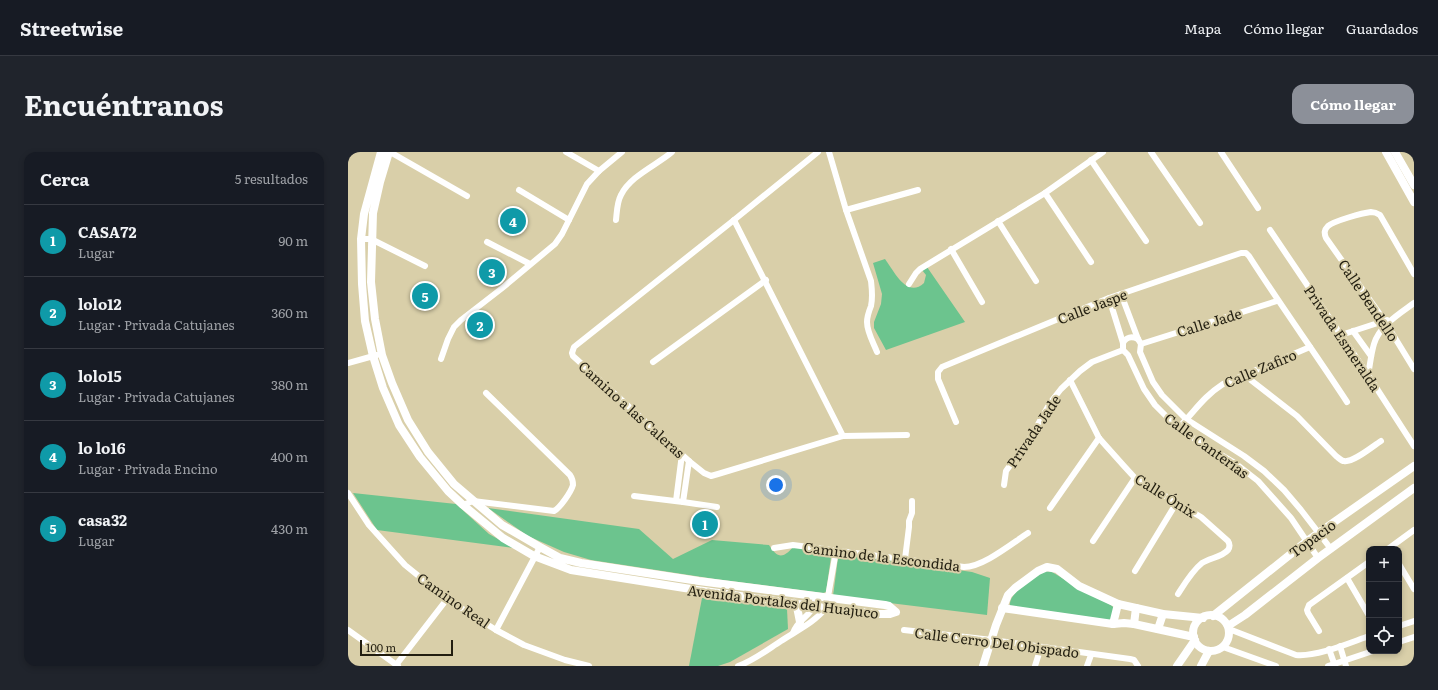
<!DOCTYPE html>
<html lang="es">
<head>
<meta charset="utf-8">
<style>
  :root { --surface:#171b24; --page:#20242c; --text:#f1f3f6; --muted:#9ea1a6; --line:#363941; --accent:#8c9099 }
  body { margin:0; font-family:Literata,serif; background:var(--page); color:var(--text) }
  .controls { position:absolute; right:12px; bottom:12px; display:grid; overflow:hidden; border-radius:8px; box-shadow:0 2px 6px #0003 }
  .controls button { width:36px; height:36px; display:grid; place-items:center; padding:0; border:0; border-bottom:1px solid var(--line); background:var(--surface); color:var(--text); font:20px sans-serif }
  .scale { position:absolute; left:12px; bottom:10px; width:93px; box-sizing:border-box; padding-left:4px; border:2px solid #221e10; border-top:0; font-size:11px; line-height:14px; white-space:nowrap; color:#221e10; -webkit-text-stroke:3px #d9cfa9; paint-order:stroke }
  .you { position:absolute; left:428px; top:333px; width:14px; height:14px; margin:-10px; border:3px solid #fff; border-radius:50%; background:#1a73e8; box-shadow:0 0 0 6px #1a73e833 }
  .badge { display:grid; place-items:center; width:26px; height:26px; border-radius:50%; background:var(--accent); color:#fff; font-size:13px; font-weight:700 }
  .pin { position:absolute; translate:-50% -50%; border:2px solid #fff; box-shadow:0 1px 4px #0006 }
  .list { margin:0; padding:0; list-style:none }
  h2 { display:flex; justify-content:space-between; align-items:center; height:52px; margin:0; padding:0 16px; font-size:17px }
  h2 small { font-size:13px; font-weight:400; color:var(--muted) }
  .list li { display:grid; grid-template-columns:26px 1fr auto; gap:12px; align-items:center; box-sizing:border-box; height:72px; padding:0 16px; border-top:1px solid var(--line) }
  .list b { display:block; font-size:15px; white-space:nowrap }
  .list p { margin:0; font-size:13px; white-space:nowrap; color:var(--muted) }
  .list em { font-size:13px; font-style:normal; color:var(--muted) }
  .icon { flex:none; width:22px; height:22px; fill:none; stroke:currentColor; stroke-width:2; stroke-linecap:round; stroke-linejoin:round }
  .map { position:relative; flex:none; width:1066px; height:514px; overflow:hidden; border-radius:12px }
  header { display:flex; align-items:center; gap:24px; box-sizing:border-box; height:56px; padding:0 20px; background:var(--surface); border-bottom:1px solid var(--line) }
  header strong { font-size:19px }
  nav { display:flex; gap:22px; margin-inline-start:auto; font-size:14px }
  .intro { display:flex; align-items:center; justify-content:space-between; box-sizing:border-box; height:96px; padding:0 24px }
  h1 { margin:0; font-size:28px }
  .button { padding:10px 18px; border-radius:12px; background:var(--accent); color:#fff; font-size:14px; font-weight:700 }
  main { display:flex; gap:24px; padding:0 24px }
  aside { flex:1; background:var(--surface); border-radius:12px; box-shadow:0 2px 6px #0003 }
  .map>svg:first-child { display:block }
</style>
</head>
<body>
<header>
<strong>Streetwise</strong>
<nav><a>Mapa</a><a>Cómo llegar</a><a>Guardados</a></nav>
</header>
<div class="intro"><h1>Encuéntranos</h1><a class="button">Cómo llegar</a></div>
<main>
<aside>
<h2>Cerca<small>5 resultados</small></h2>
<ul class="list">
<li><span class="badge" style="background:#0f9aa8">1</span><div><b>CASA72</b><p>Lugar</p></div><em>90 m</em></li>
<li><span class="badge" style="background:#0f9aa8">2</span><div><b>lolo12</b><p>Lugar · Privada Catujanes</p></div><em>360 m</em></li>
<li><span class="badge" style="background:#0f9aa8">3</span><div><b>lolo15</b><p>Lugar · Privada Catujanes</p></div><em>380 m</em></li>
<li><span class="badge" style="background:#0f9aa8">4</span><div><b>lo lo16</b><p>Lugar · Privada Encino</p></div><em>400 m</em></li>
<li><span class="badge" style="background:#0f9aa8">5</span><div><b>casa32</b><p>Lugar</p></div><em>430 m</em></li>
</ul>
</aside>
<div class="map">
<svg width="1066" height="514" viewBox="0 0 1066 514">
  <rect width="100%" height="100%" fill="#d9cfa9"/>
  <!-- green -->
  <g fill="#6cc48e">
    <path d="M537,107C546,119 559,147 576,131L578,123L574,118L579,115L617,170L538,198L526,176V170L533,152L534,142L525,111Z"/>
    <polygon points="5,341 108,352 141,382 166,396 29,378"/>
    <path d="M140,356L291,377L325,407L364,388L421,393C429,406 435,407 445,395L480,400L482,402L483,405L478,440L475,441L367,427L243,408L216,400L180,384Z"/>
    <polygon points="496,402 624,420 642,426 639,463 485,444 490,406 492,403"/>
    <path d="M696,419L704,420L736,439L763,453L766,456L763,467L761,468L662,454C660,440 687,426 696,419Z"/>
    <polygon points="354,446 439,457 440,477 382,510 370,514 341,514"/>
  </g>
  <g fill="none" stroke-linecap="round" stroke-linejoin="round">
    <!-- minor -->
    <g stroke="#fff" stroke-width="6">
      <polyline points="42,0 119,44"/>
      <polyline points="218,0 251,19"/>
      <polyline points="470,0 386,68 226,195 224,201 225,204 341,309 356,321 363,324 370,322 495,284 559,283"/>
      <path d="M481,0L498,58L523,129C524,138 525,145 523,154C521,159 519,164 519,170C519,180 525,190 529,200"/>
      <polyline points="803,0 852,71"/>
      <polyline points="873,0 910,56"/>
      <polyline points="743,8 798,89"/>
      <polyline points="171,38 221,68"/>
      <polyline points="697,41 743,110"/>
      <polyline points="498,58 570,38"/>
      <path d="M268,68C269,59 269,50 273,43C282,24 309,13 324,0"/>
      <polyline points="386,68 495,284"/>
      <polyline points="650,69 688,129"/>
      <polyline points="922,78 1020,223 1066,294"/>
      <polyline points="13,87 23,87 77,114"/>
      <polyline points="139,90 182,112"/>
      <polyline points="603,97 634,150"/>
      <path d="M1066,122L1032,63C1029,61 1027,60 1023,60C1014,61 986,69 980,74C976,78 976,81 978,86L1036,168L1066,217"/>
      <polyline points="561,132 568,121 572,117 697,41 755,0"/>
      <polyline points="773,142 790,187 793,192 792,200 805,230 814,243 838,267 896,304 916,319 936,338 953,358 983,397"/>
      <polyline points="761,146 775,191 775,198 780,203 796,237 807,253 819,265 848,288 887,311 910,329 943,366 970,406"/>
      <polyline points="1005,179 1023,204"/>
      <polyline points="993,183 1039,168"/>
      <path d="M775,191C778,185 784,184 790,187"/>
      <polyline points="793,192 929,149"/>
      <polyline points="93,207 100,187 106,175 113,168 153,137 207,92 214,82 239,32 251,19 274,0"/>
      <polyline points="305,210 418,128"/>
      <polyline points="0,211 29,203"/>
      <path d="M895,222L949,264L988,304C991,306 993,309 996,309C1005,311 1025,294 1033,289"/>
      <path d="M1020,223C1022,213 1023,202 1026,192C1031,174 1051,162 1066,151"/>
      <path d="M722,228L751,286L776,314L787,326L853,365L880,389C882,392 882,395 880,398C874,405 862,406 854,411C844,419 837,431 830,442"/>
      <path d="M608,270L590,227V220L594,215L761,146L893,101H898L901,104C933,154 967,201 999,250"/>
      <path d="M831,275C847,259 855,245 875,232L962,195"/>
      <polyline points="656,333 658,319 684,283 702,251 713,237 732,219 744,210 775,198"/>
      <polyline points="0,341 21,373 57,413 99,447 148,478 176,493 217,508 241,514"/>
      <polyline points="286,344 335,350 369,355"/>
      <polyline points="328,349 334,302"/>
      <polyline points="335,350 341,309"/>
      <path d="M115,353L125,349L206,359C212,356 223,340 225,333C225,329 224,326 222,323L138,241"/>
      <polyline points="702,356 751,286"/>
      <polyline points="745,389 787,326"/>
      <path d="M426,396L445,393L616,415C635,415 663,392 680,381"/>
      <polyline points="1040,397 1066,378"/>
      <polyline points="557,407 561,375 561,369 564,361 564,349"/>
      <polyline points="1051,412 1066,437"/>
      <polyline points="787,419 829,350"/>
      <polyline points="999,426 1020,462"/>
      <polyline points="1051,474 1066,469"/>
      <path d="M881,477L948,503C969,505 1001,491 1021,484"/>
      <polyline points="0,478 50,514"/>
      <polyline points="148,478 192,395"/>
      <polyline points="556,478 644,488 782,507 786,508 790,514"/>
      <polyline points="971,479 960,461 959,458 961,453 1021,410"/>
      <path d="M445,481C451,464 465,466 468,445"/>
      <polyline points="1051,490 1066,485"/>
      <polyline points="992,494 998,514"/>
      <polyline points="875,495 928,514"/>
      <polyline points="981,497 987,514"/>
      <polyline points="48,513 99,447"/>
      <path d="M390,514C405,509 419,498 433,489C448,479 466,471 478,456L488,399"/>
      <polyline points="687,514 693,495"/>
      <polyline points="739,514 743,503"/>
      <polyline points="980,514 1025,499"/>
    </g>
    <!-- tertiary -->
    <g stroke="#fff" stroke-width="8">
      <polyline points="33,0 16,62 13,87 14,132 17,169 25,204 35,236 51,273 72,305 100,339 115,353 155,386 186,404 223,418 349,438 478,456 531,462 542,462 548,460 541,454 537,453 351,429 233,411 212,406 192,395 154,373 106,332 80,300 60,268 44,231 34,203 27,167 23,130 25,61 32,30 41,0"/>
      <polyline points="1038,0 1066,50"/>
      <polyline points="1047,0 1066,33"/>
      <polyline points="446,451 449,455 452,470"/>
      <polyline points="654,456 765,472 776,471 786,472 846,485"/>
      <circle cx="863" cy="481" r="18"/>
      <polyline points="865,464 959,389 1066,314"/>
      <polyline points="765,472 770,452"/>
      <polyline points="786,472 788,456"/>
      <polyline points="880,474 897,463 970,406 1066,336"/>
      <polyline points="810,477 815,462"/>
      <polyline points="635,514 648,473 660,443 667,436 690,419 699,415 709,417 731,434 770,452 815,462 855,466"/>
      <polyline points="829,514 847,488"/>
      <polyline points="853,514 861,499"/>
    </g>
  </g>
  <g text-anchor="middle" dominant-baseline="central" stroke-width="4" stroke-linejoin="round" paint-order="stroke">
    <!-- street labels -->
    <g font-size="14" fill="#221e10" stroke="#d9cfa9">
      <text transform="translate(1021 148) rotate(56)">Calle Bendello</text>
      <text transform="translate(744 154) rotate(-21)">Calle Jaspe</text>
      <text transform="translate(861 170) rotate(-17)">Calle Jade</text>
      <text transform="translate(995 186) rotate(56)">Privada Esmeralda</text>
      <text transform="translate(912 216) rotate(-23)">Calle Zafiro</text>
      <text transform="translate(284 257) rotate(42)">Camino a las Caleras</text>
      <text transform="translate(685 279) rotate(-56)">Privada Jade</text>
      <text transform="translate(859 293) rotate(36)">Calle Canterías</text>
      <text transform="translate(818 343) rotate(32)">Calle Ónix</text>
      <text transform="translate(964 386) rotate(-36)">Topacio</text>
      <text transform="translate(534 404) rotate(7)">Camino de la Escondida</text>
      <text transform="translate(106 448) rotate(35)">Camino Real</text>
      <text transform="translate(435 449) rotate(7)">Avenida Portales del Huajuco</text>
      <text transform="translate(649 490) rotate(7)">Calle Cerro Del Obispado</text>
    </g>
  </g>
</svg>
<div class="controls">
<button>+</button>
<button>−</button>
<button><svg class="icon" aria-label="locate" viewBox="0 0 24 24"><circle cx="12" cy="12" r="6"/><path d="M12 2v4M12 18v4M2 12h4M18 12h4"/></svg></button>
</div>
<div class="scale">100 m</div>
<div class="you"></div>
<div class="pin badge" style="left:357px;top:372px;background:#0f9aa8">1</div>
<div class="pin badge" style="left:132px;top:173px;background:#0f9aa8">2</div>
<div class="pin badge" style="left:144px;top:120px;background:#0f9aa8">3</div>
<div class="pin badge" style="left:165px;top:69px;background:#0f9aa8">4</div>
<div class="pin badge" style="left:77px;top:144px;background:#0f9aa8">5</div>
</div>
</main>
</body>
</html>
